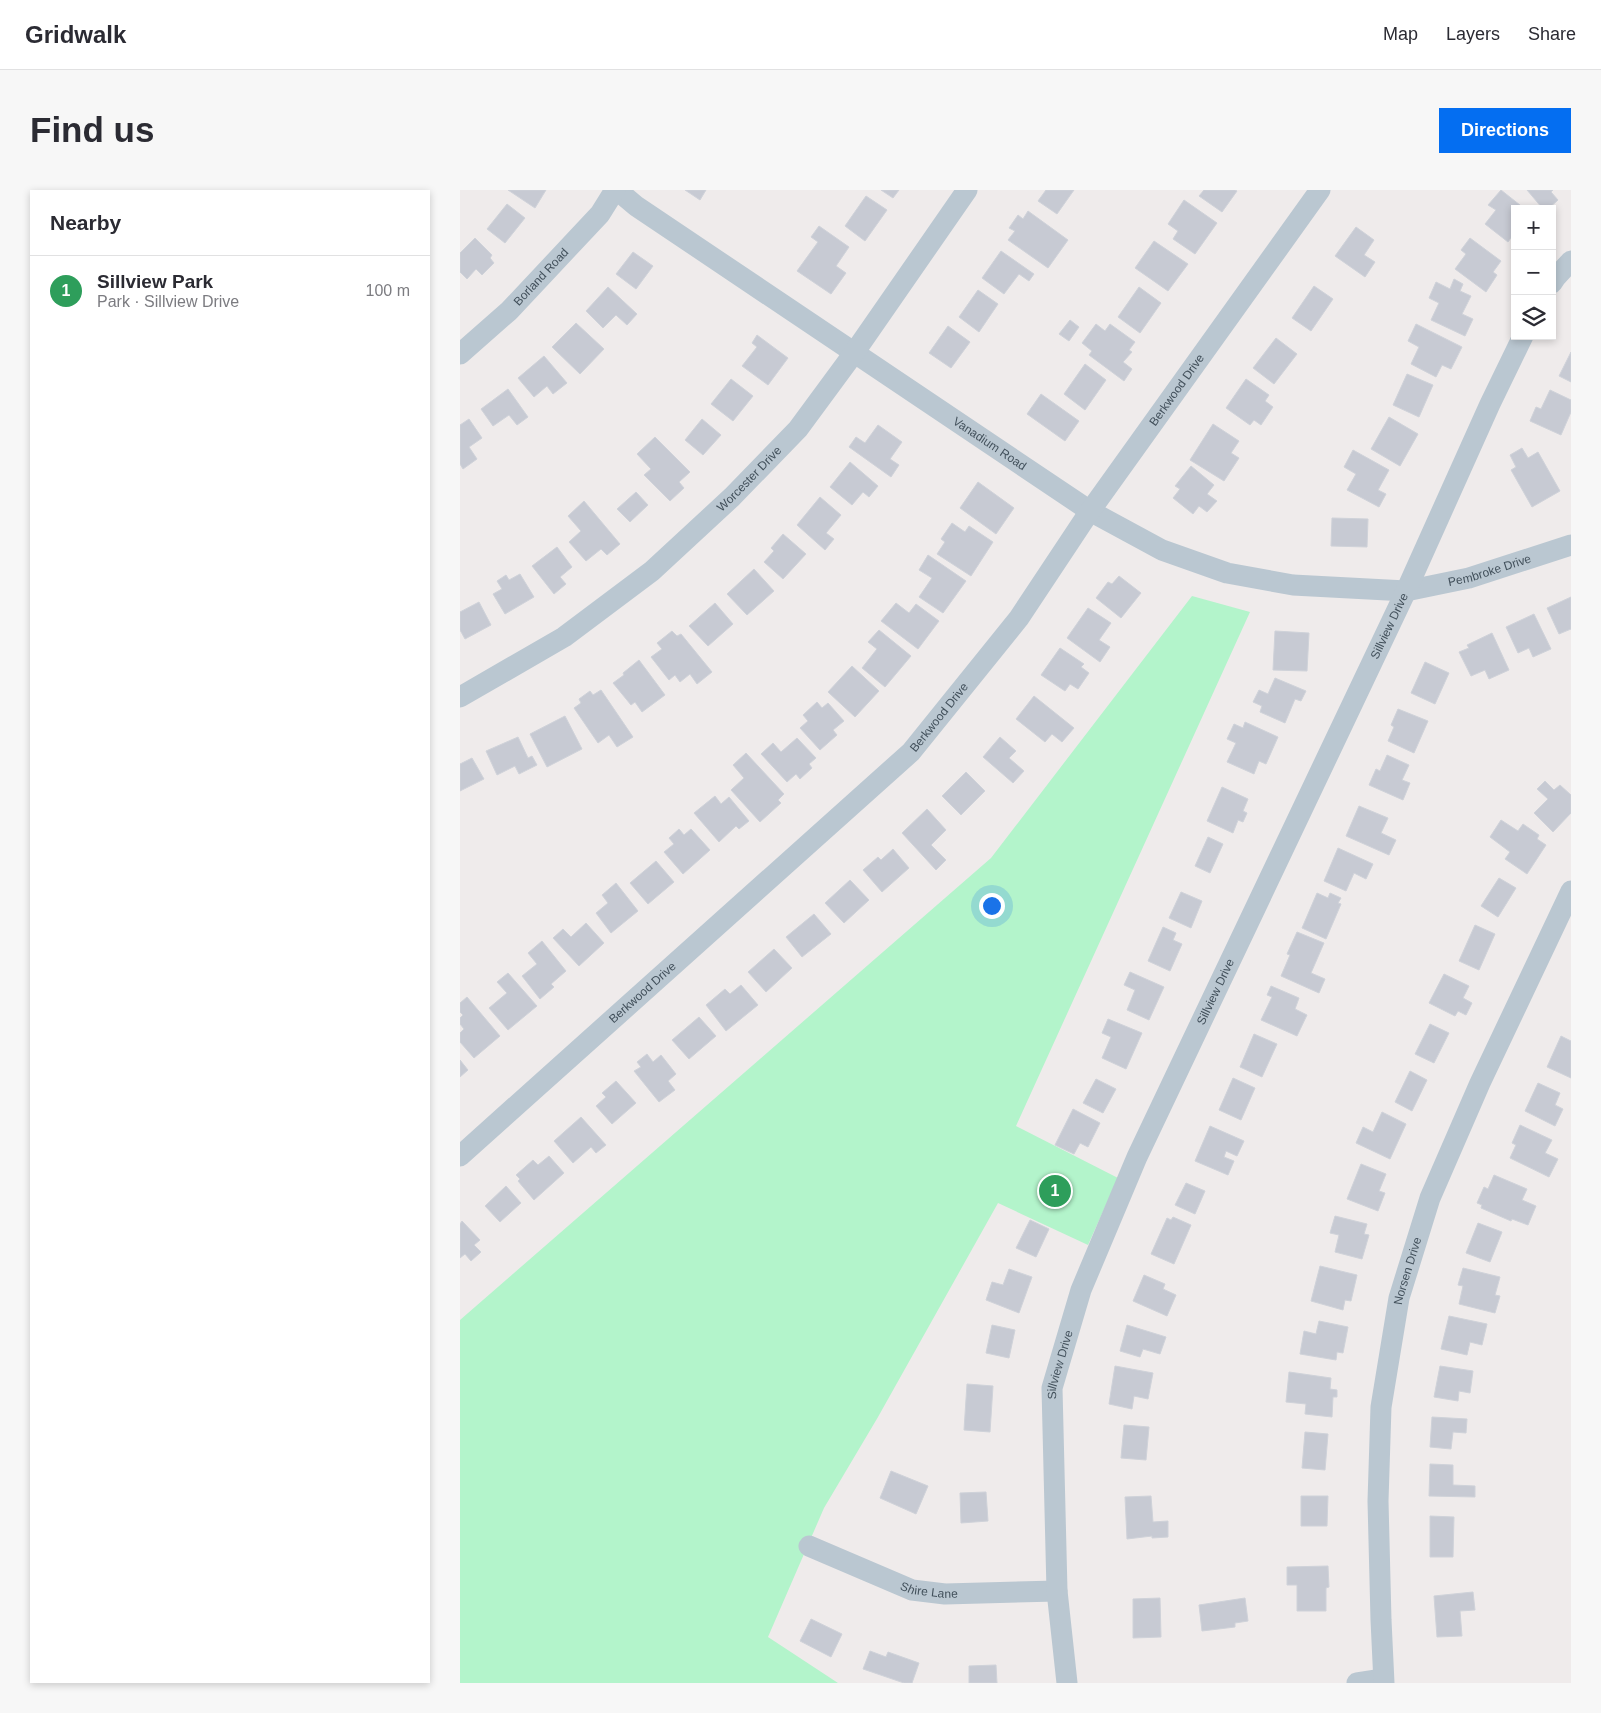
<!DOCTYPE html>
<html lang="en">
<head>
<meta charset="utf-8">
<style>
  :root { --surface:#fff; --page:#f7f7f7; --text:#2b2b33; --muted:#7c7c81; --line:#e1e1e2; --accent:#046ef1 }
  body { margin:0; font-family:Arial,sans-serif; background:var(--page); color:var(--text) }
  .controls { position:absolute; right:15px; top:15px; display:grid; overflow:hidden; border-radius:0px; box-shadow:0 2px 8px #0003 }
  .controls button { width:45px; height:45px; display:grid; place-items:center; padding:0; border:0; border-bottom:1px solid var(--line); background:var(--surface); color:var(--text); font:25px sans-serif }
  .you { position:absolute; left:531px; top:715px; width:18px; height:18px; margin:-12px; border:4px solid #fff; border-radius:50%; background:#1a73e8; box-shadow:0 0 0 8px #1a73e833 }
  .badge { display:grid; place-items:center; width:32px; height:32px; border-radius:50%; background:var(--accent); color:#fff; font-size:16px; font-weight:700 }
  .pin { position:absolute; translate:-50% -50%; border:2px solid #fff; box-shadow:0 1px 5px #0006 }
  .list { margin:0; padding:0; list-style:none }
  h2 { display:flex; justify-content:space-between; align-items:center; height:65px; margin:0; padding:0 20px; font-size:21px }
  h2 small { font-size:16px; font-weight:400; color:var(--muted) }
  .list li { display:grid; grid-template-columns:32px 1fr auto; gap:15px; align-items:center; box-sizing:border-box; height:70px; padding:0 20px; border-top:1px solid var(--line) }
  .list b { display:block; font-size:19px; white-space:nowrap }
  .list p { margin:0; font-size:16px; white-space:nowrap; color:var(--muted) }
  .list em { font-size:16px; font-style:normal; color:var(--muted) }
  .icon { flex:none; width:28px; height:28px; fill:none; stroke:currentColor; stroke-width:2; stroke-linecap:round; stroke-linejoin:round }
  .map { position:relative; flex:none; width:1111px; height:1493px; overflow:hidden; border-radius:0px }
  header { display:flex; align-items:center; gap:30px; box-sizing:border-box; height:70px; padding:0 25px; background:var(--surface); border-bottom:1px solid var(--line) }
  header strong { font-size:24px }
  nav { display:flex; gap:28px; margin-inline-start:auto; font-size:18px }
  .intro { display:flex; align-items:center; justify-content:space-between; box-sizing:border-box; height:120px; padding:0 30px }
  h1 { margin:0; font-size:35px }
  .button { padding:12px 22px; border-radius:0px; background:var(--accent); color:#fff; font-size:18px; font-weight:700 }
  main { display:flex; gap:30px; padding:0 30px }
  aside { flex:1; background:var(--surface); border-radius:0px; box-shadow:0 2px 8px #0003 }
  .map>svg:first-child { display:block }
</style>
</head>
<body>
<header>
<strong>Gridwalk</strong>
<nav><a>Map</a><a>Layers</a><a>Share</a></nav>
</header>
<div class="intro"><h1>Find us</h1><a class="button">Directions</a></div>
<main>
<aside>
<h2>Nearby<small></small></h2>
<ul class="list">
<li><span class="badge" style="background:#2e9e5b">1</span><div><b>Sillview Park</b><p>Park · Sillview Drive</p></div><em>100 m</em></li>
</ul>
</aside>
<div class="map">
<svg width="1111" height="1493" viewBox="0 0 1111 1493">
  <rect width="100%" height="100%" fill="#efebeb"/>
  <!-- green -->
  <polygon fill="#b3f4cb" points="732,406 790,422 556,936 658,988 628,1055 538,1013 418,1227 364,1318 308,1447 378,1493 0,1493 0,1130 531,668"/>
  <!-- building -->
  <g fill="#c7cad3" stroke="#cfd2d9">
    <polygon points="48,0 86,0 75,18"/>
    <polygon points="225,0 246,0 240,10"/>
    <polygon points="421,0 439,0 433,8"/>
    <polygon points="586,0 614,0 597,24 578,11"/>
    <polygon points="744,0 775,0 777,1 762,22 739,6"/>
    <polygon points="1041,0 1065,19 1055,19 1055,47 1053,45 1048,52 1025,34 1036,20 1028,15"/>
    <polygon points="1067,0 1093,0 1091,2 1098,10 1088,19 1083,19"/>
    <polygon points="406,6 427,20 405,51 385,36"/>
    <polygon points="724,10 757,33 735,64 713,49 718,41 708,34"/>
    <polygon points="47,14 65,28 45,53 27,39"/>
    <polygon points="568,21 608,50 588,78 548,50 555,41 549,38 558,25 563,29"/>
    <polygon points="359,36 389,57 376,76 386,83 371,104 337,81 358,52 351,47"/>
    <polygon points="896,37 914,50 904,65 915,72 905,87 875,66"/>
    <polygon points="15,48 32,65 30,68 34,73 22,85 16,79 7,89 0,82 0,63"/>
    <polygon points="1010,48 1041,71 1033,82 1037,85 1026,102 995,79 1006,64 1001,60"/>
    <polygon points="694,51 728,74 708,101 675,78"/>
    <polygon points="541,61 574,84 569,91 559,84 544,104 522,88"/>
    <polygon points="173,62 193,76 176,99 156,84"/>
    <polygon points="994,89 1003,94 1000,101 1011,106 1002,124 1013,129 1005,146 971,130 979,113 969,108 976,92 990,99"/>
    <polygon points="854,96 873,109 851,141 832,128"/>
    <polygon points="148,97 177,124 167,135 156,125 143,138 126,121"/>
    <polygon points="679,97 701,113 680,143 658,127"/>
    <polygon points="518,100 538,114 519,142 499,127"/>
    <polygon points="610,130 619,137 609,151 599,144"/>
    <polygon points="116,133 144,159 120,184 92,157"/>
    <polygon points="636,134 645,141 650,134 675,152 669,160 672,162 663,172 672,179 664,191 629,165 632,161 622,153"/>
    <polygon points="956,134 1002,157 991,179 982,175 976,187 951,174 959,157 948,151"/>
    <polygon points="488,136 510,152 491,178 469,163"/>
    <polygon points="297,145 328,168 308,195 282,176 297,157 292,153"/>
    <polygon points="816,148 837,164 814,194 793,178"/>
    <polygon points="1111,162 1111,192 1099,186"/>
    <polygon points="84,166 107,193 93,204 87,196 74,207 58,188"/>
    <polygon points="625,174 646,190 625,220 604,204"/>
    <polygon points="947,184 973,195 959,227 933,215"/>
    <polygon points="271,189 293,206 273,231 251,214"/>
    <polygon points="786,189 809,205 805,211 813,217 801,235 794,230 790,235 766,218"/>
    <polygon points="48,199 68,227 57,235 49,225 33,236 21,219"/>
    <polygon points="1090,200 1111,210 1111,222 1101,245 1070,231 1076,217 1081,219"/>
    <polygon points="581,204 619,231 605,251 567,224"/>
    <polygon points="929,227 958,244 940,276 911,259"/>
    <polygon points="9,229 22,248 9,257 17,269 3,279 0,274 0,235"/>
    <polygon points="242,229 261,245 243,265 225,250"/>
    <polygon points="753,234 779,251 771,263 779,268 764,291 730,270"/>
    <polygon points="418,235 442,252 430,269 439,275 431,287 389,257 396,247 405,253"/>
    <polygon points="195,247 230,282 219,292 224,298 210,311 184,285 191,279 177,264"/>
    <polygon points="1062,258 1068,268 1078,262 1100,301 1072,317 1051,280 1056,277 1050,265"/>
    <polygon points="893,260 929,280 918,300 926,304 919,317 887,300 896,284 884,277"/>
    <polygon points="390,272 418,296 409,307 403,302 392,315 370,297"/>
    <polygon points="731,276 754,295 747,304 757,311 747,322 739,316 733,324 713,308 720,299 715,296"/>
    <polygon points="518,292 554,318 536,344 500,318"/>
    <polygon points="176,302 188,315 170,332 157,319"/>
    <polygon points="360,307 381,325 366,343 374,349 365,360 337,335"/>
    <polygon points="124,311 160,354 147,365 141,359 126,371 109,352 121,341 108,326"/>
    <polygon points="872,328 908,329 907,357 871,356"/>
    <polygon points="492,333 505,342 509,336 533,352 511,386 477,364 485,352 481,349"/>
    <polygon points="323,344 346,364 323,389 304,372 314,361 311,358"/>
    <polygon points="97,357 112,377 100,387 106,394 94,404 72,376"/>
    <polygon points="468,365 506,391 483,423 459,407 472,388 459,380"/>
    <polygon points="294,379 314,401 287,425 267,404"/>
    <polygon points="60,384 74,407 45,424 33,404 42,399 37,391 46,385 49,390"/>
    <polygon points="659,386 681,403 661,428 636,408 648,392 652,394"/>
    <polygon points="1111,407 1111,439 1099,444 1087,418"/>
    <polygon points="19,412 31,435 5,449 0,440 0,422"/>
    <polygon points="255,413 273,434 248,456 229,436"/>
    <polygon points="436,413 449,423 456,414 479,431 458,459 421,431"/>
    <polygon points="628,418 651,433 639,450 650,457 640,472 607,448"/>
    <polygon points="1074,424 1091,459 1073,467 1069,458 1058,463 1046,437"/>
    <polygon points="419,440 451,466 425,497 402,478 417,459 408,452"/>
    <polygon points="212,441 217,446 221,444 252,482 237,494 230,484 220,492 215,485 209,490 191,467 202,459 197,453"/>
    <polygon points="815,441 849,443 847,481 813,480"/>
    <polygon points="1032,443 1049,480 1029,489 1025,480 1011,486 999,462 1009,458 1007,455"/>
    <polygon points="600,458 624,474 621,477 629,483 618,499 610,494 605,501 581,485"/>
    <polygon points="179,470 205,505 182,522 175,512 171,515 153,493 164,485 163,483"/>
    <polygon points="965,472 989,483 975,514 951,503"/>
    <polygon points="392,476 419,501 395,527 368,502"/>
    <polygon points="815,488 846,501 841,511 835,509 825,533 800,522 802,516 793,512 799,500 808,504"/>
    <polygon points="141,500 173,547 157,557 149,545 138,553 114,518 121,513 119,509 130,501 133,505"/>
    <polygon points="574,506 614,538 602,552 592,544 585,552 556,529"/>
    <polygon points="357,512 362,518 368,513 384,531 373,540 377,545 360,560 340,538 348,531 343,525"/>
    <polygon points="938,519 968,531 954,563 928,551 934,537 931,535"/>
    <polygon points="105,526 122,559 87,577 70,544"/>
    <polygon points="785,532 818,547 806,574 799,571 794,584 767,572 776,553 767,549 774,534 783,538"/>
    <polygon points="58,547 68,568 72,566 77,575 59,584 55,576 37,585 26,561"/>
    <polygon points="540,547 556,561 549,568 564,581 553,593 523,567"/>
    <polygon points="337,548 356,568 349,574 352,578 340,589 336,584 327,592 301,564 313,553 321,562"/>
    <polygon points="286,563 324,604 318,610 321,613 300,632 271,600 284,588 273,575"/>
    <polygon points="927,565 949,575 942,590 950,593 943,610 909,595 916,579 920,581"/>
    <polygon points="12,568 24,589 0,601 0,574"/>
    <polygon points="506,582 525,601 501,625 482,606"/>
    <polygon points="1085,591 1094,600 1100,595 1111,605 1111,623 1093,642 1074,623 1088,609 1077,599"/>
    <polygon points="762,597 788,609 783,621 787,623 783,632 778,630 773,643 747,631"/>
    <polygon points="255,606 261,614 269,607 289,631 279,639 276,636 259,652 234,623"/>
    <polygon points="899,616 928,628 921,643 936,650 929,665 886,646"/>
    <polygon points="467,619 486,640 471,655 486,670 476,680 442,643"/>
    <polygon points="1041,630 1058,641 1063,634 1079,645 1077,649 1086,655 1067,684 1045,669 1050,662 1030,647"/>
    <polygon points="219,639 224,645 231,639 250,660 223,684 204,662 214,654 209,648"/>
    <polygon points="748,647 763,654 750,683 735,676"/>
    <polygon points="878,658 913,674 906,689 894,683 886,701 864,691"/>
    <polygon points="433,659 449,678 422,702 403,680 418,667 421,670"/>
    <polygon points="196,671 214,692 188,714 170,693"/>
    <polygon points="1039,688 1056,698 1038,727 1021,716"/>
    <polygon points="390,690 409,710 384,733 365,713"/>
    <polygon points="156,693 178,721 151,743 136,723 148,713 142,705"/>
    <polygon points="721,702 742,711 731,738 709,728"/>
    <polygon points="857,703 868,708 870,703 881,708 878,713 881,714 866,749 842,738"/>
    <polygon points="354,724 371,744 342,767 326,747"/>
    <polygon points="126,733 144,753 119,776 93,748 103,739 111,747"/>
    <polygon points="1015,735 1035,744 1019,780 999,771"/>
    <polygon points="703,737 716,743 713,750 722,754 710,781 688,771"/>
    <polygon points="837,742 864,753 851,783 865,789 859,803 821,786 830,765 827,764"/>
    <polygon points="82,751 106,781 91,794 94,797 80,809 62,786 77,774 68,763"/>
    <polygon points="314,759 332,778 306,802 288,782"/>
    <polygon points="670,782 704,797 689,830 667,820 675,800 664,795"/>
    <polygon points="48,783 77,816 48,840 29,818 47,803 37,792"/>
    <polygon points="984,784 1009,796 1003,808 1012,813 1006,825 998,821 995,826 969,813"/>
    <polygon points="281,795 298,815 266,841 246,815 265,799 270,804"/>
    <polygon points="811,796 839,808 835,819 847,825 837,846 801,830 812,807 807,805"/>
    <polygon points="7,807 40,846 14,868 0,852 0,843 4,839 0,834 0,828 3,825 0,822 0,813"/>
    <polygon points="239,827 256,846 229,869 212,850"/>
    <polygon points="648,829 682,843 666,879 642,868 651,847 642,843"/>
    <polygon points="970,834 989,843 974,873 955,864"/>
    <polygon points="794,844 817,854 802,887 780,877"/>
    <polygon points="1101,846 1111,851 1111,888 1087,877"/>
    <polygon points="187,864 193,872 201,865 216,884 208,891 215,900 199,912 174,881 181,877 177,872"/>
    <polygon points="0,870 8,880 0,887"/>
    <polygon points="950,881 967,890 952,921 935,912"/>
    <polygon points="773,888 795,898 781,930 759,920"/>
    <polygon points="636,889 656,899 643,923 623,913"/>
    <polygon points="156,891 176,913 152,934 136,916 146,907 142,903"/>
    <polygon points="1078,893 1100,903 1095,915 1103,919 1095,936 1065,921"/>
    <polygon points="613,919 640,933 628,957 620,953 614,964 595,955"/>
    <polygon points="922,922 946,934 930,969 896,953 903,937 913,942"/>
    <polygon points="121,927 146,955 136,963 131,957 113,973 94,951"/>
    <polygon points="1060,935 1092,950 1085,963 1098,969 1089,987 1050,968 1056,955 1052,953"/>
    <polygon points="750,936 784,951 777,966 766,961 764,967 774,971 768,985 735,971"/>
    <polygon points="89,966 104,983 74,1010 58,991 60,989 56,985 73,970 78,975"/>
    <polygon points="901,974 926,984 919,1001 925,1003 918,1021 887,1009"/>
    <polygon points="1034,985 1067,999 1062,1010 1076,1016 1068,1035 1052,1029 1051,1031 1021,1018 1022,1015 1017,1013 1024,997 1028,999"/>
    <polygon points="726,993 745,1001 735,1024 715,1015"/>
    <polygon points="46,996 61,1013 40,1032 25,1016"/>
    <polygon points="875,1026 907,1034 904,1044 909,1045 902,1069 875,1062 879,1045 870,1043"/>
    <polygon points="713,1027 731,1035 714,1074 691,1064 707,1028 711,1030"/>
    <polygon points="570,1030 589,1039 576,1067 556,1058"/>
    <polygon points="2,1031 20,1050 14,1055 21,1062 11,1071 5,1064 0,1068 0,1034"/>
    <polygon points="1018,1033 1042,1042 1030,1072 1006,1063"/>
    <polygon points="860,1076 897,1085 891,1111 885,1110 883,1120 851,1111"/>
    <polygon points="1003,1078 1040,1087 1035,1105 1040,1106 1035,1123 999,1114 1003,1096 998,1095"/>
    <polygon points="549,1079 572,1087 559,1123 526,1110 532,1092 543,1095"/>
    <polygon points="684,1085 705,1094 703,1099 716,1105 707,1126 673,1111"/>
    <polygon points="989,1126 1027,1134 1022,1155 1010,1152 1007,1165 981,1159"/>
    <polygon points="859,1131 888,1137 883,1163 877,1162 876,1170 840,1164 844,1141 856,1144"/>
    <polygon points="532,1135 555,1140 549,1168 526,1163"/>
    <polygon points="667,1135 706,1147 700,1164 683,1159 680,1167 660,1161"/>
    <polygon points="655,1176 693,1183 688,1209 674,1206 672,1219 649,1214"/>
    <polygon points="980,1176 1013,1181 1010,1203 999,1201 998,1211 974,1207"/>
    <polygon points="829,1182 871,1188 870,1199 877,1200 877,1207 873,1207 872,1227 845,1224 846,1214 826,1212"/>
    <polygon points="507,1194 533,1196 530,1242 504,1240"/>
    <polygon points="972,1227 1007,1229 1006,1243 993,1242 991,1259 970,1257"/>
    <polygon points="664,1235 689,1237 686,1270 661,1268"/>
    <polygon points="845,1242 868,1244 865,1280 842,1278"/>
    <polygon points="970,1274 993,1275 993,1295 1015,1296 1015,1307 969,1306"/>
    <polygon points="431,1281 468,1296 456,1324 420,1308"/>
    <polygon points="526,1302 528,1331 501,1333 500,1303"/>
    <polygon points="691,1306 693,1332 708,1331 708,1347 692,1348 692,1346 667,1349 665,1307"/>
    <polygon points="841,1306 868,1306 867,1336 841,1336"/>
    <polygon points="970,1326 994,1327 993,1367 970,1367"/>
    <polygon points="868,1376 869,1397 866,1398 866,1421 837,1421 837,1395 827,1395 827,1377"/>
    <polygon points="1013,1402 1015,1420 1000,1421 1002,1446 977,1447 974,1406"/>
    <polygon points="700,1408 701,1447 673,1448 673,1409"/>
    <polygon points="785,1408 788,1431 775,1433 775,1437 742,1441 739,1415"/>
    <polygon points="351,1429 382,1444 371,1467 340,1451"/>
    <polygon points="410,1461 426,1467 428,1462 459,1473 452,1493 444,1493 403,1479"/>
    <polygon points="536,1475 537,1493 509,1493 509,1476"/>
  </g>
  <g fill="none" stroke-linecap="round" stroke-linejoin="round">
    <!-- street -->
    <g stroke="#bac7d1" stroke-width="21">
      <path id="s1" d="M157,0L176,16L630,321L702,360L767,383L833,395L946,401L1009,388L1111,355"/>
      <polyline points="1092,93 1096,87 1111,71"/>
      <path id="s2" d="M0,164L49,121L140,24L155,0"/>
      <path id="s3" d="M0,507L104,447L192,381L272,307L338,239L394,163L507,0"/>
      <path id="s4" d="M0,966L451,562L559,428L630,321L860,0"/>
      <path id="s5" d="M349,1356L452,1400L485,1404L597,1401"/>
      <path id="s6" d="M607,1493L597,1401L592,1198L621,1100L677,967L946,401L1030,214L1063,146"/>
      <polyline points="897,1493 923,1489"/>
      <path id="s7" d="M924,1493L921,1430L918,1311L921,1217L939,1108L970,1008L1020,893L1111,701"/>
    </g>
  </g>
  <g text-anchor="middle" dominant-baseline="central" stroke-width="5" stroke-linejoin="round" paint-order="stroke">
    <!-- street labels -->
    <g font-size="12" fill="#42505b" stroke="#fff">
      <text stroke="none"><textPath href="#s2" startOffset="112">Borland Road</textPath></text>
      <text stroke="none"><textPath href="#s4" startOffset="1055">Berkwood Drive</textPath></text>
      <text stroke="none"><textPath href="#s1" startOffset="451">Vanadium Road</textPath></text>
      <text stroke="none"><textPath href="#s3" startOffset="364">Worcester Drive</textPath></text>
      <text stroke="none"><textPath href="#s1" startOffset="989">Pembroke Drive</textPath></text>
      <text stroke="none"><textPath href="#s6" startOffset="1130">Sillview Drive</textPath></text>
      <text stroke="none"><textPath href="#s4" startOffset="650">Berkwood Drive</textPath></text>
      <text stroke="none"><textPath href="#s6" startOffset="725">Sillview Drive</textPath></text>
      <text stroke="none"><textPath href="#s4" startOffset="245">Berkwood Drive</textPath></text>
      <text stroke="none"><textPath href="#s7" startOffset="415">Norsen Drive</textPath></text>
      <text stroke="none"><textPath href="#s6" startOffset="320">Sillview Drive</textPath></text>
      <text stroke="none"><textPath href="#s5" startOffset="129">Shire Lane</textPath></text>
    </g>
  </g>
</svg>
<div class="controls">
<button>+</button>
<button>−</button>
<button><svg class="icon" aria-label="layers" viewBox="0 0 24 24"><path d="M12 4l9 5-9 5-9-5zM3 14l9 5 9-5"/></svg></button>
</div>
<div class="you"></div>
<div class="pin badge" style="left:595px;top:1001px;background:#2e9e5b">1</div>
</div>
</main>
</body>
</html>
